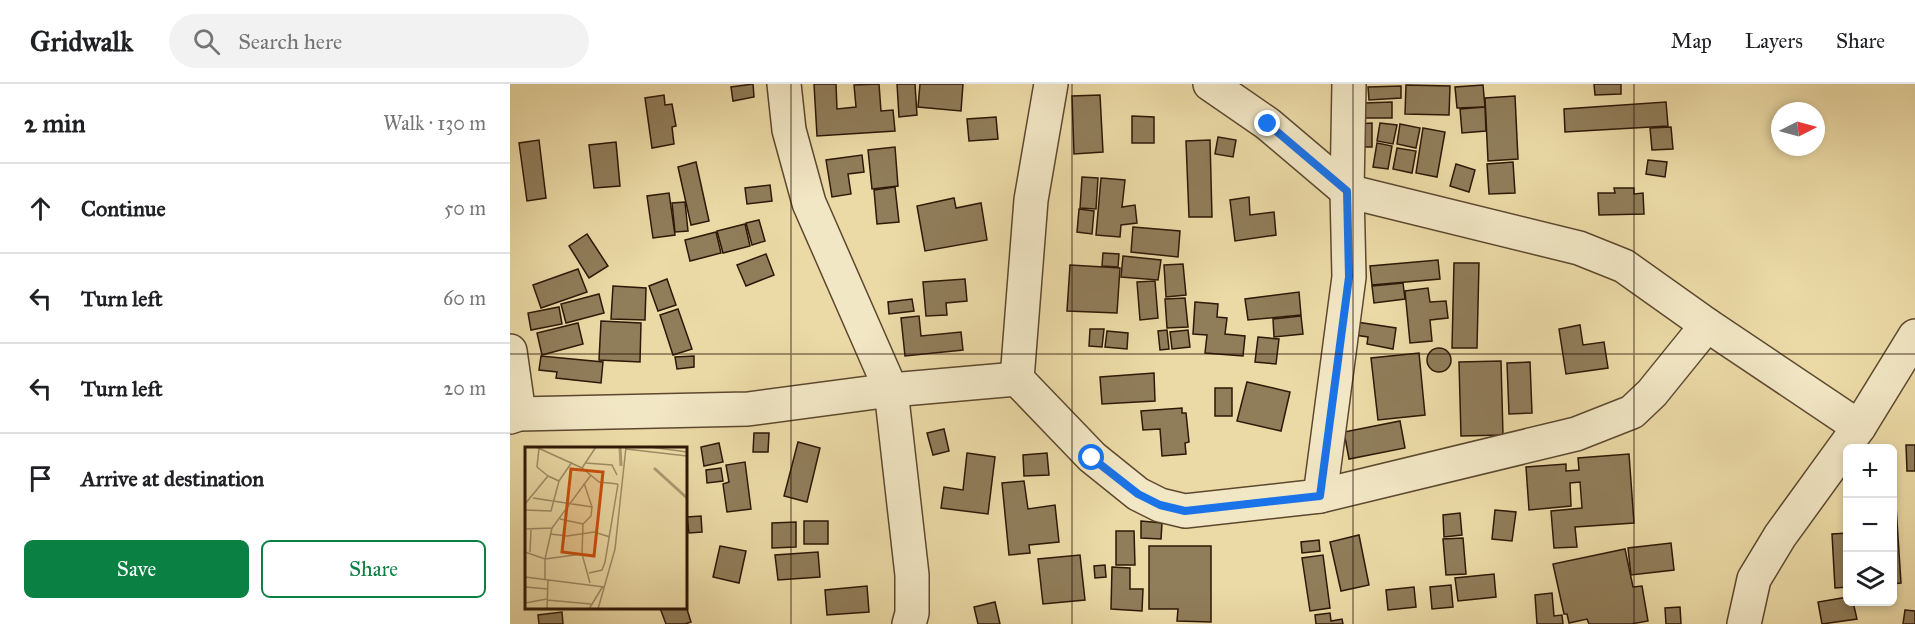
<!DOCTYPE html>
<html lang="en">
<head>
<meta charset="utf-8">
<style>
  :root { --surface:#fff; --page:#f2f2f2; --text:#202124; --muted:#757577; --line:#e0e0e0; --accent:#0b8043 }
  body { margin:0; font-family:"IM FELL Great Primer",serif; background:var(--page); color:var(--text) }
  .controls { position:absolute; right:18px; bottom:18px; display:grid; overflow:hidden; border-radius:9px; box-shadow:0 3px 9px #0003 }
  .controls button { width:54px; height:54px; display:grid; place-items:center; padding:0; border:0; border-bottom:2px solid var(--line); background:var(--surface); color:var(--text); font:30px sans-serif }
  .compass { position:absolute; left:1261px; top:18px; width:54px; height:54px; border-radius:50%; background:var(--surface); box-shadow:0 3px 9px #0003; rotate:84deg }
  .stop { position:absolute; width:18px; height:18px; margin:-14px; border:4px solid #1a73e8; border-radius:50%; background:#fff }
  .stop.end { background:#1a73e8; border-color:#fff; box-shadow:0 2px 6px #0008 }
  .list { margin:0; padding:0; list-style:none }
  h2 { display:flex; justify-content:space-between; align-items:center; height:78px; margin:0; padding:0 24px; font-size:26px }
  h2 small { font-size:20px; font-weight:400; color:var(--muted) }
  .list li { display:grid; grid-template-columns:39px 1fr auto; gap:18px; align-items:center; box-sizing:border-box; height:90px; padding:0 24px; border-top:2px solid var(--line) }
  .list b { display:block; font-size:22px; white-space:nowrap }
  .list em { font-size:20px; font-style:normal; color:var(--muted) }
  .actions { display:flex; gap:12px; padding:18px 24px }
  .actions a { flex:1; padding:14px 0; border:2px solid var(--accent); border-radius:9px; text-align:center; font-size:21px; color:var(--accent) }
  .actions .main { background:var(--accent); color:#fff }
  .icon { flex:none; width:33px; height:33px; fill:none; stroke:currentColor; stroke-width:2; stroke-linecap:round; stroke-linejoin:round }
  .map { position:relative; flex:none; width:1405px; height:540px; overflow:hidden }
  header { display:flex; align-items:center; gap:36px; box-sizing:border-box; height:84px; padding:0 30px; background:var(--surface); border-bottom:2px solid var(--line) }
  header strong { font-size:28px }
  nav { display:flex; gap:33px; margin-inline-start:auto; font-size:21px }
  .search { width:420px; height:54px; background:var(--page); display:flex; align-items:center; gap:15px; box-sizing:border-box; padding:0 21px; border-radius:33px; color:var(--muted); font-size:22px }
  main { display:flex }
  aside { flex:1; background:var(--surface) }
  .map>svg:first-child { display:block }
</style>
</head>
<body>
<header>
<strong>Gridwalk</strong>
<div class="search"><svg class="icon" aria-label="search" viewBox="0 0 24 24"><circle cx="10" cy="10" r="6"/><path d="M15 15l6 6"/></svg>Search here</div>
<nav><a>Map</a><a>Layers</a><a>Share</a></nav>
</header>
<main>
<aside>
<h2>2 min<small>Walk · 130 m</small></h2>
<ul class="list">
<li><svg class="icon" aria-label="ahead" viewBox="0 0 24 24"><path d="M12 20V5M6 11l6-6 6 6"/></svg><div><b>Continue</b></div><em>50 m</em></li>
<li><svg class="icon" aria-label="left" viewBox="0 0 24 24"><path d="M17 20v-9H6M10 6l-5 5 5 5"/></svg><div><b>Turn left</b></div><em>60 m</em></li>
<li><svg class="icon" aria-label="left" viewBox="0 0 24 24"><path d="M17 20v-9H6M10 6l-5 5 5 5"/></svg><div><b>Turn left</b></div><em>20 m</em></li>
<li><svg class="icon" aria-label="arrive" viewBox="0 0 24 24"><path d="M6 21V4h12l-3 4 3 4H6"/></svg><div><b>Arrive at destination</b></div></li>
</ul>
<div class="actions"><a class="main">Save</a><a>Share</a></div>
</aside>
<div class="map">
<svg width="1405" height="540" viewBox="0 0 1405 540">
  <rect width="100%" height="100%" fill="#ebdaa6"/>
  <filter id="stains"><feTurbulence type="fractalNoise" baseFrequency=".00333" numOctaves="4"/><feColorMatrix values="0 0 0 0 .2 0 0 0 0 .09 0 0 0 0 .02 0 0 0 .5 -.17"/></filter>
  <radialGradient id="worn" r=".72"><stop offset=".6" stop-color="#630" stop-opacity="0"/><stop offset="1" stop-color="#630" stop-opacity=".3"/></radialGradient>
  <!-- building -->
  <g fill="#907d5a" stroke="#2e1807" stroke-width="1.5">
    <polygon points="243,0 244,13 223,17 221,3"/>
    <polygon points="304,0 326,0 327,25 346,23 344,1 369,0 371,27 383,26 385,47 307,52"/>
    <polygon points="387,0 405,0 407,31 389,33"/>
    <polygon points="410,0 453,0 451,27 408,23"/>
    <polygon points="1084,0 1111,0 1111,10 1085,11"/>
    <polygon points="896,1 940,2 939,31 895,30"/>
    <polygon points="973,1 975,23 947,24 945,3"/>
    <polygon points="891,2 891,14 859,16 858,3"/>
    <polygon points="154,11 155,21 162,20 166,42 162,43 164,60 142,64 135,14"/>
    <polygon points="590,11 593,68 564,70 562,12"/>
    <polygon points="1005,12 1008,75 978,77 975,14"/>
    <polygon points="882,18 882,34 853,34 853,19"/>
    <polygon points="1156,18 1158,42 1055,48 1054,25"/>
    <polygon points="975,23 976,47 952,49 950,25"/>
    <polygon points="622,32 644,33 644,59 622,59"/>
    <polygon points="486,33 488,55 459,57 457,35"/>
    <polygon points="862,39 862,63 847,63 846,40"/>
    <polygon points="870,39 887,41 883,60 867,57"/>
    <polygon points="890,40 910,44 906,64 887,60"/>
    <polygon points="1161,43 1163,65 1142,66 1140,44"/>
    <polygon points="913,44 935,48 927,93 906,89"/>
    <polygon points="708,53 726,56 723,73 705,70"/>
    <polygon points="29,56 36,114 17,117 9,59"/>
    <polygon points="700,56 702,133 679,133 676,57"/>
    <polygon points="106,58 110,102 84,104 79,61"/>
    <polygon points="867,59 882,62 878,85 863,83"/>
    <polygon points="385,63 388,102 362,105 358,66"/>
    <polygon points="887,64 906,67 902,89 883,85"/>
    <polygon points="352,71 354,88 338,90 341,110 322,113 316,76"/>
    <polygon points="1138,76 1157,78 1155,93 1136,90"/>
    <polygon points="186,78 199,137 181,141 168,83"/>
    <polygon points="1003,78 1005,109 979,110 977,80"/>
    <polygon points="946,80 965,86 959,108 940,102"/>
    <polygon points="572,93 588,94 586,125 570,124"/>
    <polygon points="591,94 615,96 612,123 625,121 627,139 611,141 610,153 586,151"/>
    <polygon points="260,101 262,117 237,120 235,104"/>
    <polygon points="385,103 389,138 367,140 364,106"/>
    <polygon points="1104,104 1124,104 1124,110 1133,109 1134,130 1089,131 1088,109 1105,109"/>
    <polygon points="159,109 165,151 143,154 137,112"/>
    <polygon points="739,113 740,131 764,128 766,151 725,157 720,116"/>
    <polygon points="444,114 446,124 471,119 477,156 415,167 407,122"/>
    <polygon points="175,118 178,147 165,148 162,119"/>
    <polygon points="569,125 584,127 582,150 567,148"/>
    <polygon points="249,136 255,157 242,161 236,139"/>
    <polygon points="235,140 240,162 213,169 207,147"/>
    <polygon points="623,143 670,147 668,173 621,168"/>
    <polygon points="206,148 211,169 180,177 175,156"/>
    <polygon points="77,150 98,182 79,194 59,162"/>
    <polygon points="593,169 609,170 608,183 592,182"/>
    <polygon points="256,170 264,191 236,202 227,181"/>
    <polygon points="613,172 651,176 648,196 611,193"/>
    <polygon points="928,176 930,195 862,201 860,182"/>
    <polygon points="944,179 969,179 967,264 942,264"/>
    <polygon points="673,180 676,211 656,213 654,181"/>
    <polygon points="560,181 610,184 607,229 557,227"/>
    <polygon points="68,185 77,208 31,224 23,201"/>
    <polygon points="157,195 166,221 148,227 139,202"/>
    <polygon points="455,195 457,217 436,219 437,231 416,232 413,198"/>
    <polygon points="645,197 648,234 630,236 627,198"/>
    <polygon points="893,199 895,215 864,219 862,202"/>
    <polygon points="103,202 136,204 135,236 101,235"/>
    <polygon points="918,204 920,218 936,217 938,234 920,236 922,257 900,259 895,207"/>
    <polygon points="789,208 791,231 738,236 735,215"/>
    <polygon points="89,210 94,229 56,239 51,220"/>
    <polygon points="675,214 678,243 657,244 655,215"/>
    <polygon points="402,215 404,227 379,230 378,218"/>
    <polygon points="685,218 708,220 707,233 717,234 715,250 735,252 733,272 695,269 697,251 683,250"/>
    <polygon points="49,223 52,240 21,246 18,229"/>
    <polygon points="168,225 182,265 163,271 150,231"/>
    <polygon points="409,232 411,252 451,248 453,266 395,272 391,234"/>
    <polygon points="791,232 793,250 764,253 763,235"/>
    <polygon points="91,237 131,239 130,278 89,276"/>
    <polygon points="840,237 886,244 883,265 857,260 858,253 838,250"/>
    <polygon points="68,239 73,260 32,271 27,249"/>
    <polygon points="1070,241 1073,261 1094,258 1098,284 1056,290 1049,245"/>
    <polygon points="580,245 594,245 592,263 579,262"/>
    <polygon points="657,246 659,265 650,266 648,247"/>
    <polygon points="678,246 680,263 662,265 660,248"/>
    <polygon points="597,247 618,249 617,265 595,263"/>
    <polygon points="748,253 769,255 766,280 745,278"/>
    <circle cx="929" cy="276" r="12"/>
    <polygon points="909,269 915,331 868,336 861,274"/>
    <polygon points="31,272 93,278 91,299 46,294 47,288 29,286"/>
    <polygon points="184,272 184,283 167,285 165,273"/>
    <polygon points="991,277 993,351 951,352 949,278"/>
    <polygon points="1020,278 1022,329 999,330 997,279"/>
    <polygon points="644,289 645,317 592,320 590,293"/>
    <polygon points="737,298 780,308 771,347 727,337"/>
    <rect x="705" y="304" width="17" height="28"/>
    <polygon points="672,324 672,329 676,329 679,358 675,359 676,370 652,372 650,345 633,346 631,327"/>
    <polygon points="890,337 895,364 839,375 834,348"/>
    <polygon points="434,345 439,367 423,371 417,349"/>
    <polygon points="244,349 259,349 258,368 243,368"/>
    <polygon points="288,358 310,364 297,418 274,412"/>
    <polygon points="209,359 213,378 194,382 191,363"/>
    <polygon points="1396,361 1405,361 1405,387 1397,387"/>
    <polygon points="457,369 485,373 478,430 431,424 434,403 453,406"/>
    <polygon points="537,369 539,391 514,392 513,371"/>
    <polygon points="1119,370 1124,439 1065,443 1067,463 1044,464 1041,427 1072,424 1070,398 1060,399 1061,422 1019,426 1016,383 1056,380 1056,387 1069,386 1068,374"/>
    <polygon points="235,378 241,425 217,428 213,400 219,398 216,381"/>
    <polygon points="211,384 213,397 197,399 196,386"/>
    <polygon points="1382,391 1384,391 1391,499 1382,500"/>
    <polygon points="514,397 518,425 545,421 549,458 519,461 520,469 499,471 492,399"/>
    <polygon points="985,426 1006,428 1002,457 982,455"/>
    <polygon points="950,429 952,451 934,453 933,431"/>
    <polygon points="191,432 192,448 179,449 177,433"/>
    <rect x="294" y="437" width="24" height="23"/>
    <polygon points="631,437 652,439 651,455 631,454"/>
    <polygon points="286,438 286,463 262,464 262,439"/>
    <polygon points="606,447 624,447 625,481 606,481"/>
    <polygon points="1338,449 1338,503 1325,504 1322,450"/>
    <polygon points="849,451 859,501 831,507 820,458"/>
    <polygon points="953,454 956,490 936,491 933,455"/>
    <polygon points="809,456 810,467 792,469 791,458"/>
    <polygon points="1161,459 1164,486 1121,491 1118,464"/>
    <polygon points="210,462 236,467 229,499 203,493"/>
    <polygon points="639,462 701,462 701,538 667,537 668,525 639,525"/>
    <polygon points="1115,465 1123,503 1132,502 1138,537 1121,540 1079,540 1077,535 1059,539 1057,530 1054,530 1043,480"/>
    <polygon points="308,468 310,493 268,496 265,471"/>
    <polygon points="570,471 575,516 533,520 528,475"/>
    <polygon points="813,471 820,524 800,527 792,474"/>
    <polygon points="595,481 596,493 585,494 584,482"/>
    <polygon points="602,483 620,484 620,505 633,505 632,527 601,525"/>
    <polygon points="984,490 986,513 948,517 945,494"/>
    <polygon points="941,501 943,523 922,525 920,503"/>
    <polygon points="357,502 359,528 317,531 315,506"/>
    <polygon points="904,503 906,523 878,526 876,506"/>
    <polygon points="1042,509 1044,532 1052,531 1053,540 1027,540 1025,511"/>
    <polygon points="1338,513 1338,518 1343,518 1347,535 1312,540 1308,518"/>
    <polygon points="485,518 490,540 468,540 464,523"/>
    <polygon points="176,522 181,538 175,540 156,540 150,524"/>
    <polygon points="1170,523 1171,540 1156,540 1155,524"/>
    <polygon points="1395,526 1405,527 1405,540 1393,540"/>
    <polygon points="52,528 53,540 29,540 28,531"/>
    <polygon points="820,529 821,537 832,535 833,540 806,540 805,531"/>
  </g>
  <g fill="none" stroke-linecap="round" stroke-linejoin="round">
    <!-- minor casing -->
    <g stroke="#5d482f" stroke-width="36">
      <g id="minor">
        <polyline points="274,0 279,46 299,119 381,306 402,491 402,529 399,540"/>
        <polyline points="541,0 521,116 507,295 582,373 628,410 650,421 675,427 810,412 839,193 837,107 839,0"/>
        <polyline points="700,0 758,40 837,107 1069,164 1114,182 1197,241 1349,343"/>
        <polyline points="0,267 9,330"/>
        <polyline points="0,333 9,330 238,325 381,306 507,295"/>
        <polyline points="810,412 1066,350 1122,328 1142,309 1197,241"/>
        <polyline points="1234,540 1244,495 1270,452 1349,343 1405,252"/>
      </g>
    </g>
    <!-- minor -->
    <use href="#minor" stroke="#f2e7c5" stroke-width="33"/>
  </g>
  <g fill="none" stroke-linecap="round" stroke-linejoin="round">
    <!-- route -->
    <polyline stroke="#1a73e8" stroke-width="8" points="582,374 628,410 650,421 675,427 810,412 839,193 837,107 758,40"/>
  </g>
  <!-- grid -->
  <path fill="none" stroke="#2e1807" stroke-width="1.5" stroke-opacity="0.55" d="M281,0V540M562,0V540M843,0V540M1124,0V540M0,270H1405"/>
  <!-- overview -->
  <g transform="translate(15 363)">
    <rect width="162" height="162" fill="#ebdaa6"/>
    <path fill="none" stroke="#ab9870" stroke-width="3" d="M95,0L96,19M129,21L162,51"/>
    <path fill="none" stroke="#9f8c66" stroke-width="1.5" d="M11,0L57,21L74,35L93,37M125,0L162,5M14,1L12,20L23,29M101,2L162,9M61,16L87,18L92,28M57,21L71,0M59,36L67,60M8,51L67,60L66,69L58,77L57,107L65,136M0,57L23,29L34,34L47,15M0,63L26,64L34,34M35,72L58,77M0,82L27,81M25,87L42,89L69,85L85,90M0,105L20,112L57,107M5,105L6,83M64,126L77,123L80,115L93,37M0,130L79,140M20,132V112L27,81L66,28M0,140L23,142M22,153L66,157M0,156L22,152M22,162L23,133M64,162L78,139M73,162L90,102L101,0"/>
    <path fill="#cc4f0b" fill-opacity="0.15" stroke="#cc4f0b" stroke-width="3" d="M46,22L78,25L69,109L37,105Z"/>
    <rect width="162" height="162" fill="none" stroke="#2e1807" stroke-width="3"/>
  </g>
  <rect width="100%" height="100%" filter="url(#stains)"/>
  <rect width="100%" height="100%" fill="url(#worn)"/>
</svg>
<div class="controls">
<button>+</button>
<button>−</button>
<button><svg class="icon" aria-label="layers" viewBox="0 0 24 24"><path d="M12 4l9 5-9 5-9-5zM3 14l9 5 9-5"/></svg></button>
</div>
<svg class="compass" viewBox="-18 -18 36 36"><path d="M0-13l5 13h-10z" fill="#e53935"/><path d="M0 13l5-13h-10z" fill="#757577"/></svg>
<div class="stop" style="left:582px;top:374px"></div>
<div class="stop end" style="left:758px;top:40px"></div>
</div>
</main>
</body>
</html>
